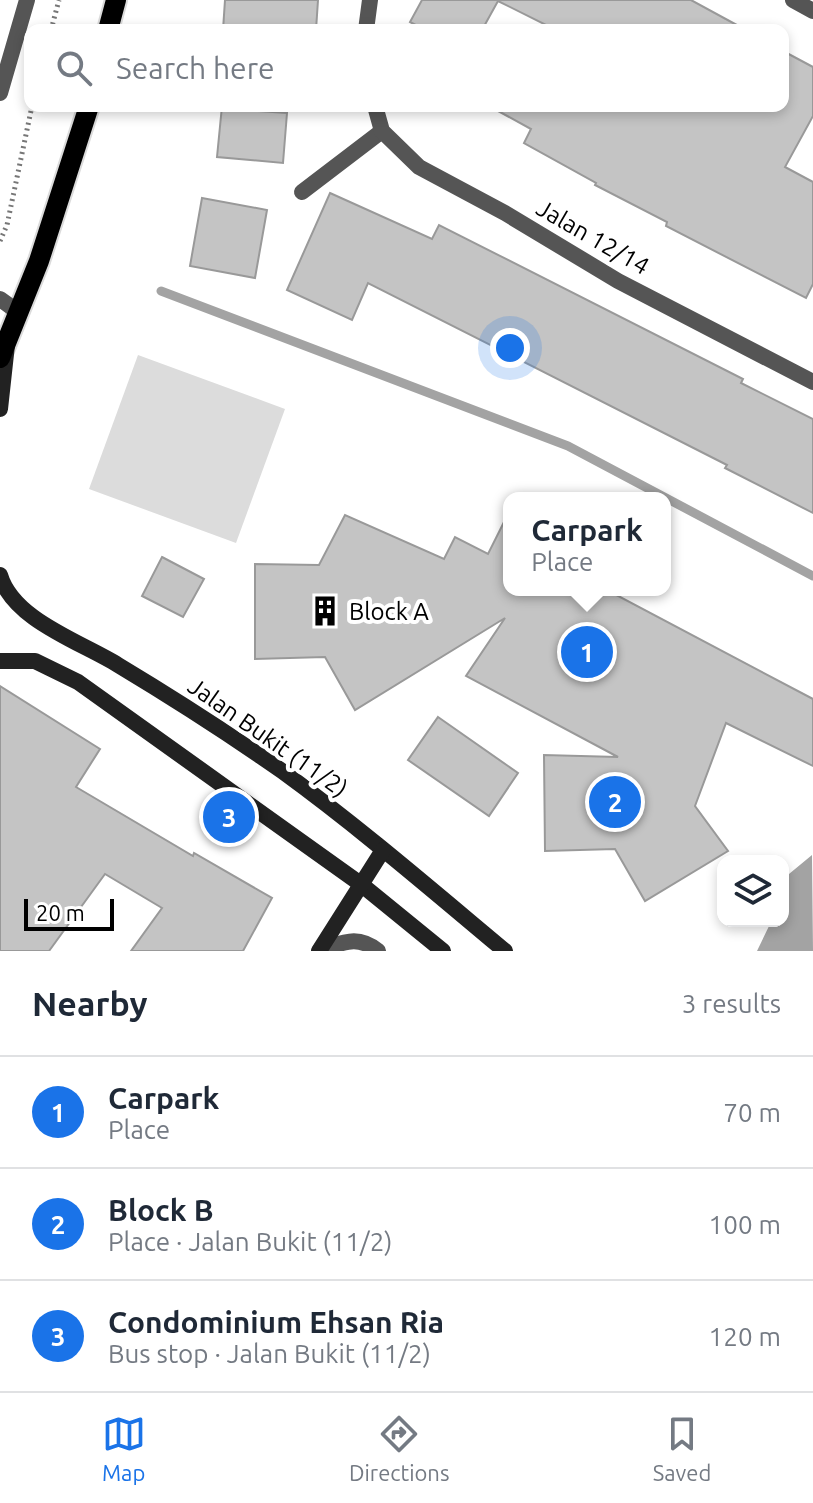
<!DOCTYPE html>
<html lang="en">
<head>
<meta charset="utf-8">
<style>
  :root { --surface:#fff; --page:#f6f6f7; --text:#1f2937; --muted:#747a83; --line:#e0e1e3; --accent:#1a73e8 }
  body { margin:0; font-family:Ubuntu,sans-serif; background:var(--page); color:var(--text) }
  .controls { position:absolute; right:24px; bottom:24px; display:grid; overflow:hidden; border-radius:16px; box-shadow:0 4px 12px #0003 }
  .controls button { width:72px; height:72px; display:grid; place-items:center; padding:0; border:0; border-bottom:2px solid var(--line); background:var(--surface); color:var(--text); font:40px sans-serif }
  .scale { position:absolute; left:24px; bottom:20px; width:90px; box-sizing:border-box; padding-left:8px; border:4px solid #000; border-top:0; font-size:22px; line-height:28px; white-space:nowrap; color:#000; -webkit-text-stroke:6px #fff; paint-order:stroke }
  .you { position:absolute; left:510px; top:348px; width:28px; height:28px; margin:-20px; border:6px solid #fff; border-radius:50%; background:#1a73e8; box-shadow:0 0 0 12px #1a73e833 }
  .badge { display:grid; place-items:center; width:52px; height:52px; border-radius:50%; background:var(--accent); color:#fff; font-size:26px; font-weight:700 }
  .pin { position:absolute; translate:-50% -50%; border:4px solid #fff; box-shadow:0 2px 8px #0006 }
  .popup { position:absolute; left:503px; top:492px; width:168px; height:104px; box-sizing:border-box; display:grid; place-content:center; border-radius:16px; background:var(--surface); filter:drop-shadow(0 2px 6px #0005); font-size:26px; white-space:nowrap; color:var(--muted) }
  .popup b { font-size:30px; color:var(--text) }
  .popup::after { content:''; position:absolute; left:50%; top:100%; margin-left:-16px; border:16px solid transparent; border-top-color:var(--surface) }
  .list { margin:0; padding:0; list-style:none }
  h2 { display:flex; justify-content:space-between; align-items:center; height:104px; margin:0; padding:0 32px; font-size:34px }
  h2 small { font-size:26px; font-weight:400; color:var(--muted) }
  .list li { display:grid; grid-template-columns:52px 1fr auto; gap:24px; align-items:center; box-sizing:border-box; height:112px; padding:0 32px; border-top:2px solid var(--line) }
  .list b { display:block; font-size:30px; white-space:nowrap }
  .list p { margin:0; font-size:26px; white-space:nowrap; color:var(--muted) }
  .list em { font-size:26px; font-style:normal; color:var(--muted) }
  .icon { flex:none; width:44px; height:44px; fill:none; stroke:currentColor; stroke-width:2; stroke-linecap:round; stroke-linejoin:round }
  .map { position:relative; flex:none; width:813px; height:951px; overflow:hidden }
  .search { position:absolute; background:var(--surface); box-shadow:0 4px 12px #0003; left:24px; right:24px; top:24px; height:88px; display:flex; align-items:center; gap:20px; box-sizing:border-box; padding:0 28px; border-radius:16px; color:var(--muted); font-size:30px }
  .sheet { height:440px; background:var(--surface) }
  nav { display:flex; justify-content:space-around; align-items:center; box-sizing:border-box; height:112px; border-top:2px solid var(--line); background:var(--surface); font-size:22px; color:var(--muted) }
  nav a { display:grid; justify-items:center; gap:4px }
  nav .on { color:var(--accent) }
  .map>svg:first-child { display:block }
</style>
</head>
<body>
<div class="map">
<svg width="813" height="951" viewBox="0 0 813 951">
  <rect width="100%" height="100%" fill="#fff"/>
  <!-- green -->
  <polygon fill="#dcdcdc" points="138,355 285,409 236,543 89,489"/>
  <!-- water -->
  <polygon fill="#a3a3a3" points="812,855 813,951 757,951 770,924 768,921 783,921 783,891 788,894 789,874"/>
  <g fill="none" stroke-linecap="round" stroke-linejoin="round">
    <!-- stream -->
    <polyline stroke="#a3a3a3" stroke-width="9" points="161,291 568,446 813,576"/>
  </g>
  <!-- building -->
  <g fill="#c4c4c4" stroke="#999" stroke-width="2">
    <polygon points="225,0 318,0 316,30 223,30"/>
    <polygon points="422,0 691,0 746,30 556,30 498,1 482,30 425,30 410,22"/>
    <polygon points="783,51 813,67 813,116 785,167 813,182 813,284 806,298 666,226 667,222 595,185 596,183 524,143 531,129 489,106 783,106"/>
    <polygon points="222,106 259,106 259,111 287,113 283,163 217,157"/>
    <polygon points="330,193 432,239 439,225 743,379 741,383 813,419 813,513 725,468 727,465 368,283 352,320 287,290"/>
    <polygon points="202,198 267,210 255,278 190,266"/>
    <polygon points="509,512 509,590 607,590 813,699 813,766 726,723 695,806 728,851 645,901 615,849 545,851 544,755 618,757 466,676 505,618 355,710 325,657 255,659 255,564 319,565 345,515 444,559 455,537 488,554"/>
    <polygon points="162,557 204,579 183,617 142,596"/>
    <polygon points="0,686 100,749 76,787 193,856 194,853 272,898 243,951 131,951 162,908 105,874 49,951 0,951"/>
    <polygon points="438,717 518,773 489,816 408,760"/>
  </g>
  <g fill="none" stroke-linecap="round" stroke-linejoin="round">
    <!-- primary casing -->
    <g stroke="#dbdbdb" stroke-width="24">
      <g id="primary">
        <polyline points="108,30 116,0"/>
        <polyline points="0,358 39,261 89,106"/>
      </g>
    </g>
    <!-- path -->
    <g stroke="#777" stroke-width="5" stroke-dasharray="2 4" stroke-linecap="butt">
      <polyline points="51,30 59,0"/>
      <polyline points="0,241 7,225 32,106"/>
    </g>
    <!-- lane -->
    <g stroke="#555" stroke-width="16">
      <polyline points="0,93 27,0"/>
      <polyline points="302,192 382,131"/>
      <polyline points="0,299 18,312"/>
      <path d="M320,950C343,943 357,934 378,951"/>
    </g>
    <!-- street -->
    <g stroke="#555" stroke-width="16">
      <polyline points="793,0 813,11"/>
      <polyline points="366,30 370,0"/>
      <polyline points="375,106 382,131 419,167 505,213 618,281 813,382"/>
    </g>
    <!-- secondary -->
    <g stroke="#222" stroke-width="16">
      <polyline points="0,409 7,345"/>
      <path d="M0,575C13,620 81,642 118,665C173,698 229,734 282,771C359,827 432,890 505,951"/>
      <polyline points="0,661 35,661 78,682 362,885 443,951"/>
      <polyline points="319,951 383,850"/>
    </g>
    <!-- primary -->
    <use href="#primary" stroke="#000" stroke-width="20"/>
  </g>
  <!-- icons -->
  <defs>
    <g id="building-bare" transform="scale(2.4)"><path d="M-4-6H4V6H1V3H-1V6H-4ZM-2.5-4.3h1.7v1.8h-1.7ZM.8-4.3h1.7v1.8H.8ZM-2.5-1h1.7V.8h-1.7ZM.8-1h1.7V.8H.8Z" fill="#000" stroke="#fff" stroke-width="2.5" paint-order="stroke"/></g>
  </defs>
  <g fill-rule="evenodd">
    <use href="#building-bare" x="325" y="611"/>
  </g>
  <g text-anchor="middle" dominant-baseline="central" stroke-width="8" stroke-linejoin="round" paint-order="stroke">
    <!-- street labels -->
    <g font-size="24" fill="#000" stroke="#fff">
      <text transform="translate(593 237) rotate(30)">Jalan 12/14</text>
      <text transform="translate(268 737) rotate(35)">Jalan Bukit (11/2)</text>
    </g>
    <!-- poi labels -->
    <g font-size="24" fill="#000" stroke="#fff" text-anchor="start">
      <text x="349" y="611">Block A</text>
    </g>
  </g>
</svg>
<div class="controls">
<button><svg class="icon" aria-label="layers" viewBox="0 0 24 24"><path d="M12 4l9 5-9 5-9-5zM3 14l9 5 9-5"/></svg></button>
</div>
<div class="scale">20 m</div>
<div class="you"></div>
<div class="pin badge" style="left:587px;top:652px">1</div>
<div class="popup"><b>Carpark</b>Place</div>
<div class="pin badge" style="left:615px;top:802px">2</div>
<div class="pin badge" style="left:229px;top:817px">3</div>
<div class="search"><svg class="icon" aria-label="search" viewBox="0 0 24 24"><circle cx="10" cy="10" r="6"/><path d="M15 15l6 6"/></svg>Search here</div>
</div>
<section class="sheet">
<h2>Nearby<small>3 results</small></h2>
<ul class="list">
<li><span class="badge">1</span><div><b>Carpark</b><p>Place</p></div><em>70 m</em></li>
<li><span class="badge">2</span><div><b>Block B</b><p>Place · Jalan Bukit (11/2)</p></div><em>100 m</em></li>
<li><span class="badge">3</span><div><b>Condominium Ehsan Ria</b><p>Bus stop · Jalan Bukit (11/2)</p></div><em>120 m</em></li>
</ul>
</section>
<nav>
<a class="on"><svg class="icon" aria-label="map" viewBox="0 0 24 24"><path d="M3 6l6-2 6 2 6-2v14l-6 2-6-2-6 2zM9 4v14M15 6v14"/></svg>Map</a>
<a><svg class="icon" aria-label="directions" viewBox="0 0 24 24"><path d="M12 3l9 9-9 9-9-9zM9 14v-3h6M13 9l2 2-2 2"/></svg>Directions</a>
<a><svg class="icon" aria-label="saved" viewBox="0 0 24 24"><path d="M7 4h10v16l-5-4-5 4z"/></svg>Saved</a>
</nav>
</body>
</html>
